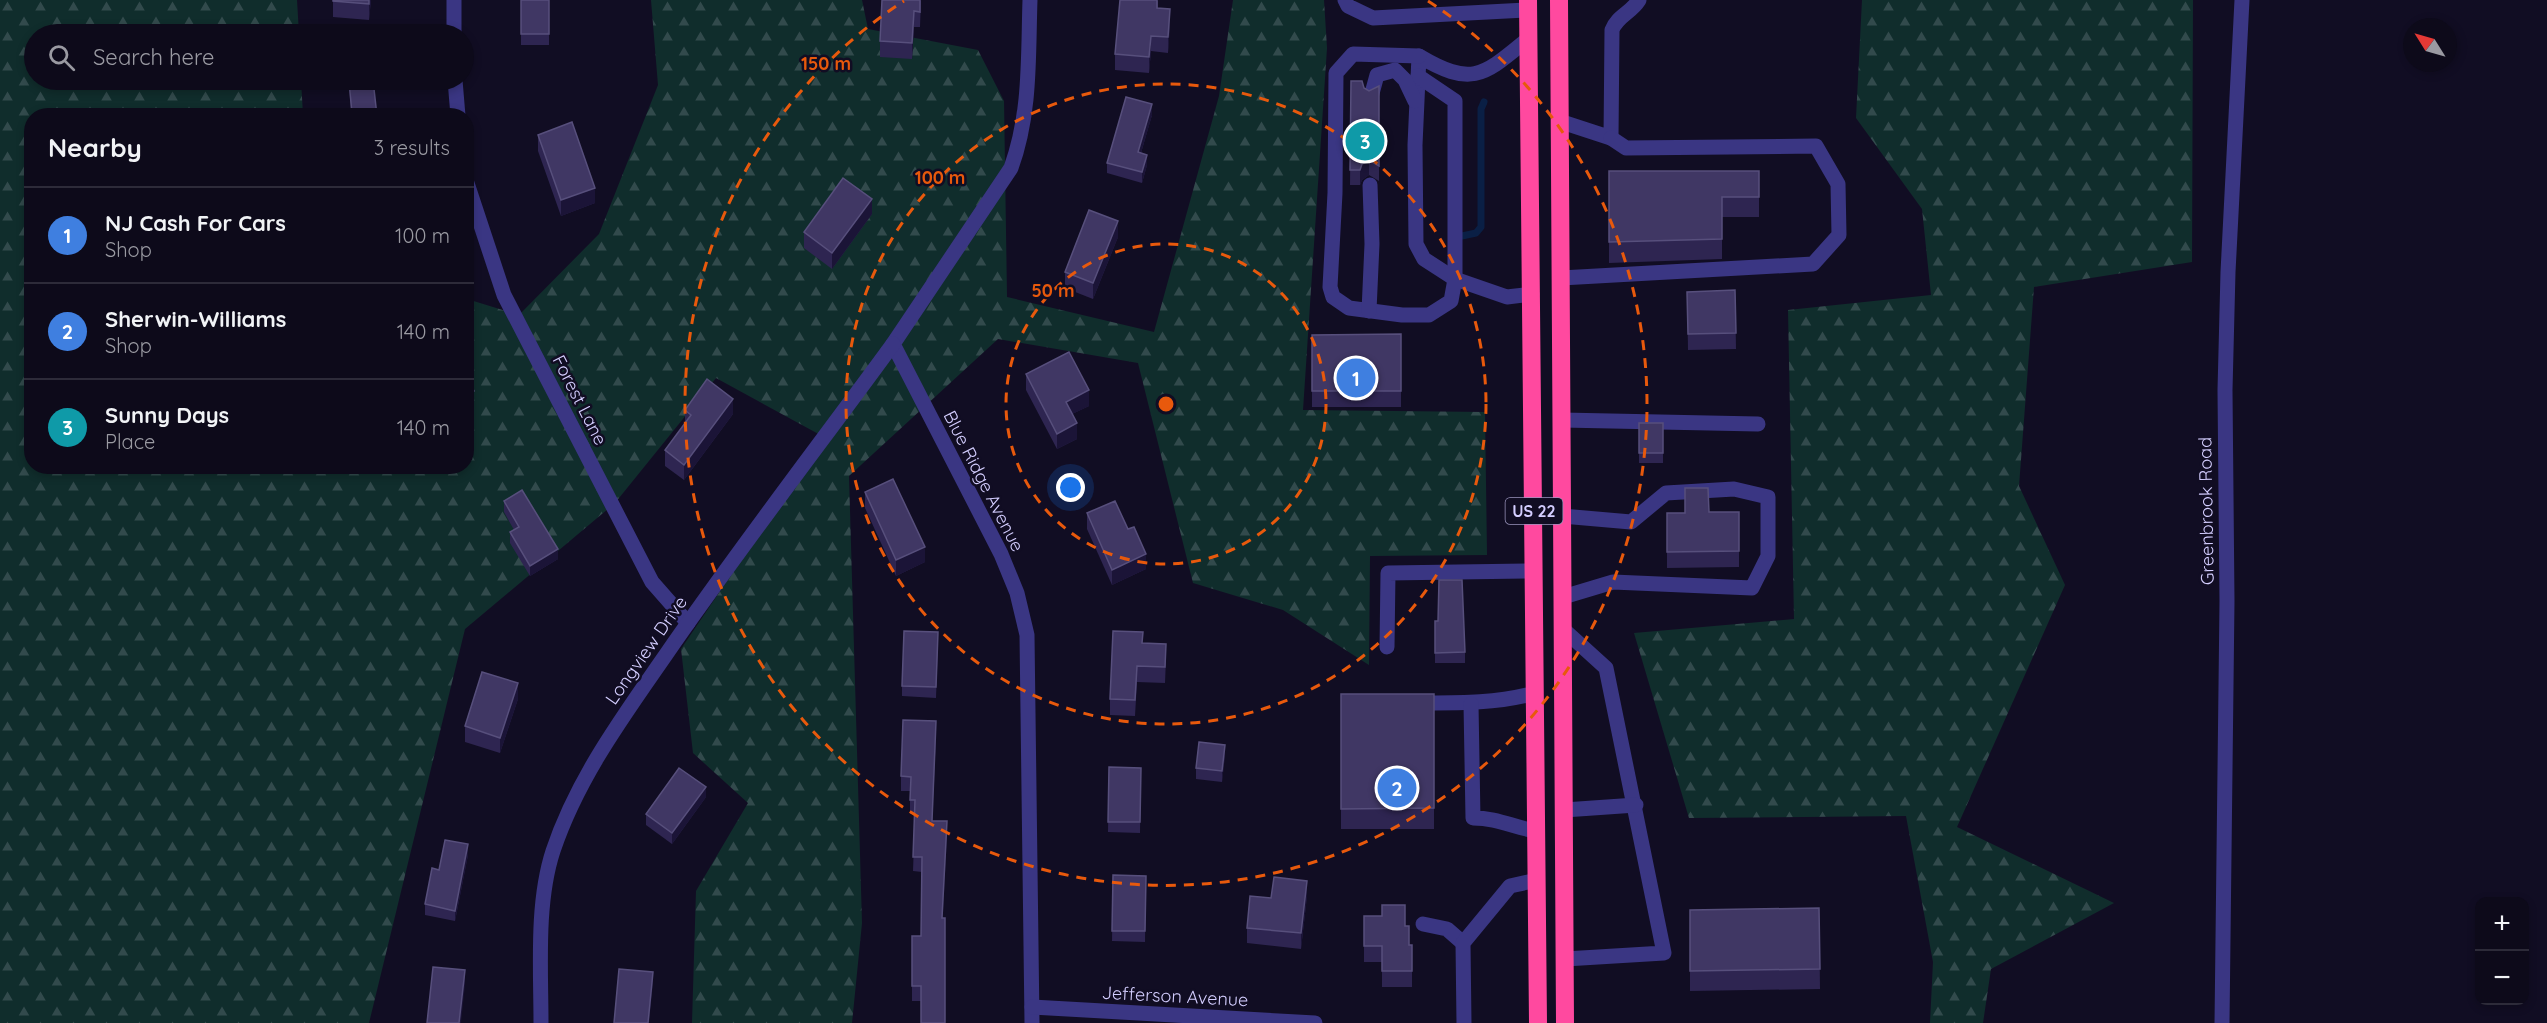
<!DOCTYPE html>
<html lang="en">
<head>
<meta charset="utf-8">
<style>
  :root { --surface:#0d0a1a; --page:#161323; --text:#f1f3f6; --muted:#9a9aa2; --line:#2d2b39; --accent:#db2777 }
  body { margin:0; font-family:Quicksand,sans-serif; background:var(--page); color:var(--text) }
  .controls { position:absolute; right:18px; bottom:18px; display:grid; overflow:hidden; border-radius:12px; box-shadow:0 3px 9px #0003 }
  .controls button { width:54px; height:54px; display:grid; place-items:center; padding:0; border:0; border-bottom:2px solid var(--line); background:var(--surface); color:var(--text); font:30px sans-serif }
  .compass { position:absolute; left:2403px; top:18px; width:54px; height:54px; border-radius:50%; background:var(--surface); box-shadow:0 3px 9px #0003; rotate:307deg }
  .you { position:absolute; left:1071px; top:488px; width:21px; height:21px; margin:-15px; border:4px solid #fff; border-radius:50%; background:#1a73e8; box-shadow:0 0 0 9px #1a73e833 }
  .badge { display:grid; place-items:center; width:39px; height:39px; border-radius:50%; background:var(--accent); color:#fff; font-size:20px; font-weight:700 }
  .pin { position:absolute; translate:-50% -50%; border:3px solid #fff; box-shadow:0 2px 6px #0006 }
  .list { margin:0; padding:0; list-style:none }
  h2 { display:flex; justify-content:space-between; align-items:center; height:78px; margin:0; padding:0 24px; font-size:26px }
  h2 small { font-size:20px; font-weight:400; color:var(--muted) }
  .list li { display:grid; grid-template-columns:39px 1fr auto; gap:18px; align-items:center; box-sizing:border-box; height:96px; padding:0 24px; border-top:2px solid var(--line) }
  .list b { display:block; font-size:22px; white-space:nowrap }
  .list p { margin:0; font-size:20px; white-space:nowrap; color:var(--muted) }
  .list em { font-size:20px; font-style:normal; color:var(--muted) }
  .icon { flex:none; width:33px; height:33px; fill:none; stroke:currentColor; stroke-width:2; stroke-linecap:round; stroke-linejoin:round }
  .map { position:relative; flex:none; width:2547px; height:1023px; overflow:hidden }
  .search { position:absolute; background:var(--surface); box-shadow:0 3px 9px #0003; left:24px; top:24px; width:450px; height:66px; display:flex; align-items:center; gap:15px; box-sizing:border-box; padding:0 21px; border-radius:33px; color:var(--muted); font-size:22px }
  .panel { position:absolute; background:var(--surface); box-shadow:0 3px 9px #0003; left:24px; top:108px; width:450px; height:366px; border-radius:24px }
  .map>svg:first-child { display:block }
</style>
</head>
<body>
<div class="map">
<svg width="2547" height="1023" viewBox="0 0 2547 1023">
  <defs>
    <pattern id="forest-firs" width="22" height="20" patternUnits="userSpaceOnUse" patternTransform="scale(1.5)"><rect width="22" height="20" fill="#102d2c"/><path d="M5 1l3.5 6h-7zM16 11l3.5 6h-7z" fill="#324a4c"/></pattern>
  </defs>
  <rect width="100%" height="100%" fill="#110d23"/>
  <!-- forest -->
  <g fill="url(#forest-firs)">
    <polygon points="0,0 297,0 299,34 34,34 34,80 301,80 303,115 32,116 32,466 466,466 467,299 519,315 599,234 658,85 651,0 862,0 868,29 978,50 1004,101 1007,297 1154,332 1219,96 1233,0 1324,0 1327,48 1303,410 1485,412 1487,555 1370,556 1369,665 1283,610 1193,583 1138,363 998,339 849,476 862,923 852,1023 692,1023 696,891 748,803 693,753 681,649 824,437 716,378 615,503 465,629 369,1023 0,1023"/>
    <polygon points="1862,0 2193,0 2192,262 2034,287 2019,486 2065,585 1957,827 2114,903 1991,969 1983,1023 1930,1023 1933,962 1906,816 1689,818 1634,633 1794,619 1788,310 1931,295 1922,209 1856,118"/>
  </g>
  <g fill="none" stroke-linecap="round" stroke-linejoin="round">
    <!-- stream -->
    <polyline stroke="#0a1f45" stroke-width="7" points="1462,236 1476,233 1481,227 1481,109 1484,102"/>
    <!-- minor -->
    <g stroke="#3a3683" stroke-width="15">
      <path d="M1030,0C1028,57 1031,113 1011,168L893,344L1001,554L1017,593L1027,635L1032,1023"/>
      <polyline points="1345,0 1348,6 1373,18 1528,10"/>
      <polyline points="454,34 454,0"/>
      <path d="M1528,39C1484,75 1473,88 1419,56L1415,145L1416,244L1424,259L1455,279L1507,297L1532,294"/>
      <polyline points="1418,76 1455,101 1455,279 1451,301 1429,315 1402,315 1349,308 1333,297 1330,287 1335,193 1336,73 1353,54 1419,56"/>
      <polyline points="455,80 458,116"/>
      <polyline points="1371,97 1377,75 1395,70 1405,80 1415,101"/>
      <path d="M1559,121L1611,138L1612,30C1617,16 1631,13 1639,0"/>
      <polyline points="466,180 504,295 652,582 688,623"/>
      <polyline points="1561,278 1813,264 1839,235 1838,184 1816,146 1626,148 1611,138"/>
      <polyline points="1369,311 1372,244 1370,185"/>
      <polyline points="1562,420 1758,424"/>
      <polyline points="1562,516 1631,522 1666,493 1734,489 1768,497 1768,556 1752,588 1613,582 1563,597"/>
      <polyline points="1563,629 1606,668 1664,953 1565,959"/>
      <polyline points="1387,647 1388,573 1534,571"/>
      <path d="M1414,703C1456,703 1495,704 1535,693"/>
      <path d="M1471,704L1473,818C1498,818 1512,827 1536,831"/>
      <polyline points="1564,810 1636,805"/>
      <polyline points="1423,924 1447,929 1463,943"/>
      <polyline points="1032,1007 1315,1023"/>
      <path d="M541,1023C541,969 536,903 553,851C577,779 622,718 665,656C738,550 817,448 893,344"/>
      <polyline points="1464,1023 1463,943 1510,886 1537,880"/>
      <polyline points="2222,1023 2227,601 2225,390 2228,272 2242,0"/>
    </g>
    <!-- highway -->
    <g stroke="#ff499f" stroke-width="18">
      <polyline points="1528,0 1538,1023"/>
      <polyline points="1559,0 1565,1023"/>
    </g>
  </g>
  <!-- wall -->
  <g fill="#2e2551">
    <polygon points="333,0 371,0 369,20 333,17"/>
    <rect x="521" y="0" width="28" height="45"/>
    <polygon points="921,0 920,27 914,27 912,59 880,57 880,41"/>
    <polygon points="1158,0 1158,8 1170,24 1168,53 1151,51 1149,73 1115,70 1115,54"/>
    <polygon points="1351,81 1369,91 1379,86 1379,181 1369,175 1362,180 1360,185 1350,185"/>
    <polygon points="349,82 377,116 351,113"/>
    <polygon points="1152,115 1141,153 1147,165 1142,183 1107,173 1107,163"/>
    <polygon points="538,135 595,203 561,216 538,151"/>
    <polygon points="1609,171 1759,171 1759,217 1722,217 1722,259 1609,263"/>
    <polygon points="872,214 832,269 804,248 804,232"/>
    <polygon points="1118,237 1093,299 1065,288 1065,272"/>
    <polygon points="1735,290 1736,349 1688,350 1687,292"/>
    <polygon points="1401,334 1401,407 1312,407 1312,335"/>
    <polygon points="1026,374 1089,406 1072,414 1077,439 1057,449 1026,390"/>
    <polygon points="685,410 733,414 684,480 665,466 665,450 685,423"/>
    <rect x="1639" y="423" width="24" height="40"/>
    <polygon points="865,492 925,562 896,576 865,508"/>
    <polygon points="504,501 558,559 530,576 510,543 510,532 514,530 504,512"/>
    <polygon points="1739,512 1739,567 1667,568 1667,513"/>
    <polygon points="1087,513 1128,529 1146,569 1112,585 1087,529"/>
    <polygon points="1435,621 1438,621 1465,652 1465,663 1435,663"/>
    <polygon points="938,643 936,698 902,696 902,686"/>
    <polygon points="1143,643 1166,659 1165,683 1137,682 1135,716 1110,715 1110,699"/>
    <rect x="1341" y="694" width="93" height="135"/>
    <polygon points="518,699 500,753 465,742 465,726"/>
    <polygon points="936,735 932,821 947,836 921,1001 912,1001 912,936 921,936 922,872 913,871 915,814 910,814 910,791 901,791 901,776"/>
    <polygon points="1225,755 1222,782 1196,779 1196,768"/>
    <polygon points="1109,767 1141,768 1140,833 1108,832"/>
    <polygon points="706,797 672,844 646,825 646,814"/>
    <polygon points="468,855 455,921 425,915 425,904 439,870"/>
    <polygon points="1113,875 1146,876 1145,942 1112,941"/>
    <polygon points="1307,896 1301,949 1247,943 1247,928 1271,898"/>
    <polygon points="1819,908 1820,989 1690,991 1690,910"/>
    <polygon points="1364,916 1405,926 1409,945 1412,945 1412,987 1382,987 1382,962 1364,962"/>
  </g>
  <!-- shaded-wall -->
  <g fill="#1b1437">
    <polygon points="369,0 371,0 369,20"/>
    <polygon points="1170,9 1170,24 1168,53 1168,37"/>
    <polygon points="914,11 914,27 912,59 912,43"/>
    <polygon points="1151,36 1151,51 1149,73 1149,57"/>
    <polygon points="1152,104 1152,115 1138,163 1138,152"/>
    <polygon points="1147,155 1147,165 1142,183 1142,172"/>
    <polygon points="1369,160 1369,175 1362,180 1360,185 1360,170 1362,164"/>
    <polygon points="595,188 595,203 561,216 561,200"/>
    <polygon points="872,199 872,214 832,269 832,253"/>
    <polygon points="1118,221 1118,237 1093,299 1093,283"/>
    <polygon points="472,367 472,382 466,385 466,370"/>
    <polygon points="1089,390 1089,406 1066,417 1066,402"/>
    <polygon points="474,391 474,406 466,410 466,395"/>
    <polygon points="733,399 733,414 684,480 684,465"/>
    <polygon points="1077,423 1077,439 1057,449 1057,434"/>
    <polygon points="925,547 925,562 896,576 896,560"/>
    <polygon points="558,549 558,559 530,576 530,566"/>
    <polygon points="1146,554 1146,569 1112,585 1112,570"/>
    <polygon points="518,683 518,699 500,753 500,738"/>
    <polygon points="936,721 936,735 932,835 932,821"/>
    <polygon points="1225,745 1225,755 1222,782 1222,771"/>
    <polygon points="706,787 706,797 672,844 672,833"/>
    <polygon points="947,821 947,836 942,932 942,918"/>
    <polygon points="468,844 468,855 455,921 455,911"/>
    <polygon points="1307,881 1307,896 1301,949 1301,933"/>
    <polygon points="465,970 465,985 461,1023 459,1023"/>
    <polygon points="653,972 653,983 649,1023 648,1023"/>
  </g>
  <!-- building -->
  <g fill="#403764" stroke="#574f7c" stroke-width="1.5">
    <polygon points="333,0 369,0 369,4 333,1"/>
    <rect x="521" y="0" width="28" height="34"/>
    <polygon points="882,0 920,0 920,12 914,11 912,43 880,41"/>
    <polygon points="1120,0 1157,0 1157,8 1170,9 1168,37 1151,36 1149,57 1115,54"/>
    <polygon points="373,80 377,116 345,116 345,113 352,113 349,82"/>
    <polygon points="1351,81 1362,81 1364,88 1369,91 1379,86 1379,166 1369,160 1362,164 1360,170 1350,170"/>
    <polygon points="1126,97 1152,104 1138,152 1147,155 1142,172 1107,163"/>
    <polygon points="572,122 595,188 561,200 538,135"/>
    <polygon points="1609,171 1759,171 1759,197 1722,197 1722,239 1609,242"/>
    <polygon points="843,178 872,199 832,253 804,232"/>
    <polygon points="1089,210 1118,221 1093,283 1065,272"/>
    <polygon points="1735,290 1736,333 1688,334 1687,292"/>
    <polygon points="1401,334 1401,391 1312,391 1312,335"/>
    <polygon points="1069,352 1089,390 1066,402 1077,423 1057,434 1026,374"/>
    <polygon points="466,356 472,367 466,370"/>
    <polygon points="466,376 474,391 466,395"/>
    <polygon points="707,379 733,399 684,465 665,450 691,415 685,410"/>
    <rect x="1639" y="423" width="24" height="30"/>
    <polygon points="893,479 925,547 896,560 865,492"/>
    <polygon points="1685,488 1708,488 1709,512 1739,512 1739,551 1667,552 1667,513 1685,513"/>
    <polygon points="522,490 558,549 530,566 510,532 519,527 504,501"/>
    <polygon points="1115,501 1128,529 1134,527 1146,554 1112,570 1087,513"/>
    <polygon points="1439,580 1462,580 1465,652 1435,653 1435,621 1438,621"/>
    <polygon points="904,631 938,632 936,687 902,686"/>
    <polygon points="1113,631 1143,632 1142,643 1166,644 1165,667 1137,666 1135,700 1110,699"/>
    <polygon points="482,672 518,683 500,738 465,726"/>
    <polygon points="1341,694 1434,694 1434,808 1341,809"/>
    <polygon points="903,720 936,721 932,821 947,821 942,918 945,918 945,1023 921,1023 921,986 912,986 912,936 921,936 922,857 913,857 915,800 910,800 911,777 901,776"/>
    <polygon points="1199,742 1225,745 1222,771 1196,768"/>
    <polygon points="1109,767 1141,768 1140,822 1108,822"/>
    <polygon points="679,768 706,787 672,833 646,814"/>
    <polygon points="445,840 468,844 455,911 425,904 432,868 439,870"/>
    <polygon points="1113,875 1146,876 1145,931 1112,931"/>
    <polygon points="1274,877 1307,881 1301,933 1247,928 1250,896 1271,898"/>
    <polygon points="1382,905 1405,905 1405,926 1409,926 1409,945 1412,945 1412,971 1382,971 1382,946 1364,946 1364,916 1382,916"/>
    <polygon points="1819,908 1820,969 1690,971 1690,910"/>
    <polygon points="433,967 465,970 459,1023 427,1023"/>
    <polygon points="619,969 653,972 648,1023 614,1023"/>
  </g>
  <!-- distance rings -->
  <g fill="none" stroke="#e8590c" stroke-width="3" stroke-dasharray="10 8">
    <circle cx="1166" cy="404" r="160"/>
    <circle cx="1166" cy="404" r="320"/>
    <path d="M1428 1A481 481 0 1 1 904 1"/>
  </g>
  <g text-anchor="middle" dominant-baseline="central" stroke-width="5" stroke-linejoin="round" paint-order="stroke">
    <!-- shield labels -->
    <rect fill="#110d23" stroke="#9a94bd" stroke-width="1.5" x="1505.5" y="498" width="57" height="26" rx="4.5"/>
    <g font-size="16" font-weight="bold" fill="#d4ceff">
      <text x="1534" y="511">US 22</text>
    </g>
    <!-- street labels -->
    <g font-size="18" fill="#d4ceff" stroke="#110d23">
      <text transform="translate(580 400) rotate(63)">Forest Lane</text>
      <text transform="translate(984 481) rotate(63)">Blue Ridge Avenue</text>
      <text transform="translate(2206 511) rotate(-91)">Greenbrook Road</text>
      <text transform="translate(646 650) rotate(-55)">Longview Drive</text>
      <text transform="translate(1175 996) rotate(3)">Jefferson Avenue</text>
    </g>
  </g>
  <circle cx="1166" cy="404" r="9" fill="#e8590c" stroke="#110d23" stroke-width="3"/>
  <g font-size="18" text-anchor="middle" font-weight="bold" fill="#e8590c" stroke="#110d23" stroke-width="5" stroke-linejoin="round" paint-order="stroke">
    <text x="826" y="70">150 m</text>
    <text x="940" y="184">100 m</text>
    <text x="1053" y="297">50 m</text>
  </g>
</svg>
<div class="controls">
<button>+</button>
<button>−</button>
</div>
<svg class="compass" viewBox="-18 -18 36 36"><path d="M0-13l5 13h-10z" fill="#e53935"/><path d="M0 13l5-13h-10z" fill="#9a9aa2"/></svg>
<div class="you"></div>
<div class="pin badge" style="left:1356px;top:378px;background:#3f7fe0">1</div>
<div class="pin badge" style="left:1397px;top:788px;background:#3f7fe0">2</div>
<div class="pin badge" style="left:1365px;top:141px;background:#0f9aa8">3</div>
<div class="search"><svg class="icon" aria-label="search" viewBox="0 0 24 24"><circle cx="10" cy="10" r="6"/><path d="M15 15l6 6"/></svg>Search here</div>
<section class="panel">
<h2>Nearby<small>3 results</small></h2>
<ul class="list">
<li><span class="badge" style="background:#3f7fe0">1</span><div><b>NJ Cash For Cars</b><p>Shop</p></div><em>100 m</em></li>
<li><span class="badge" style="background:#3f7fe0">2</span><div><b>Sherwin-Williams</b><p>Shop</p></div><em>140 m</em></li>
<li><span class="badge" style="background:#0f9aa8">3</span><div><b>Sunny Days</b><p>Place</p></div><em>140 m</em></li>
</ul>
</section>
</div>
</body>
</html>
